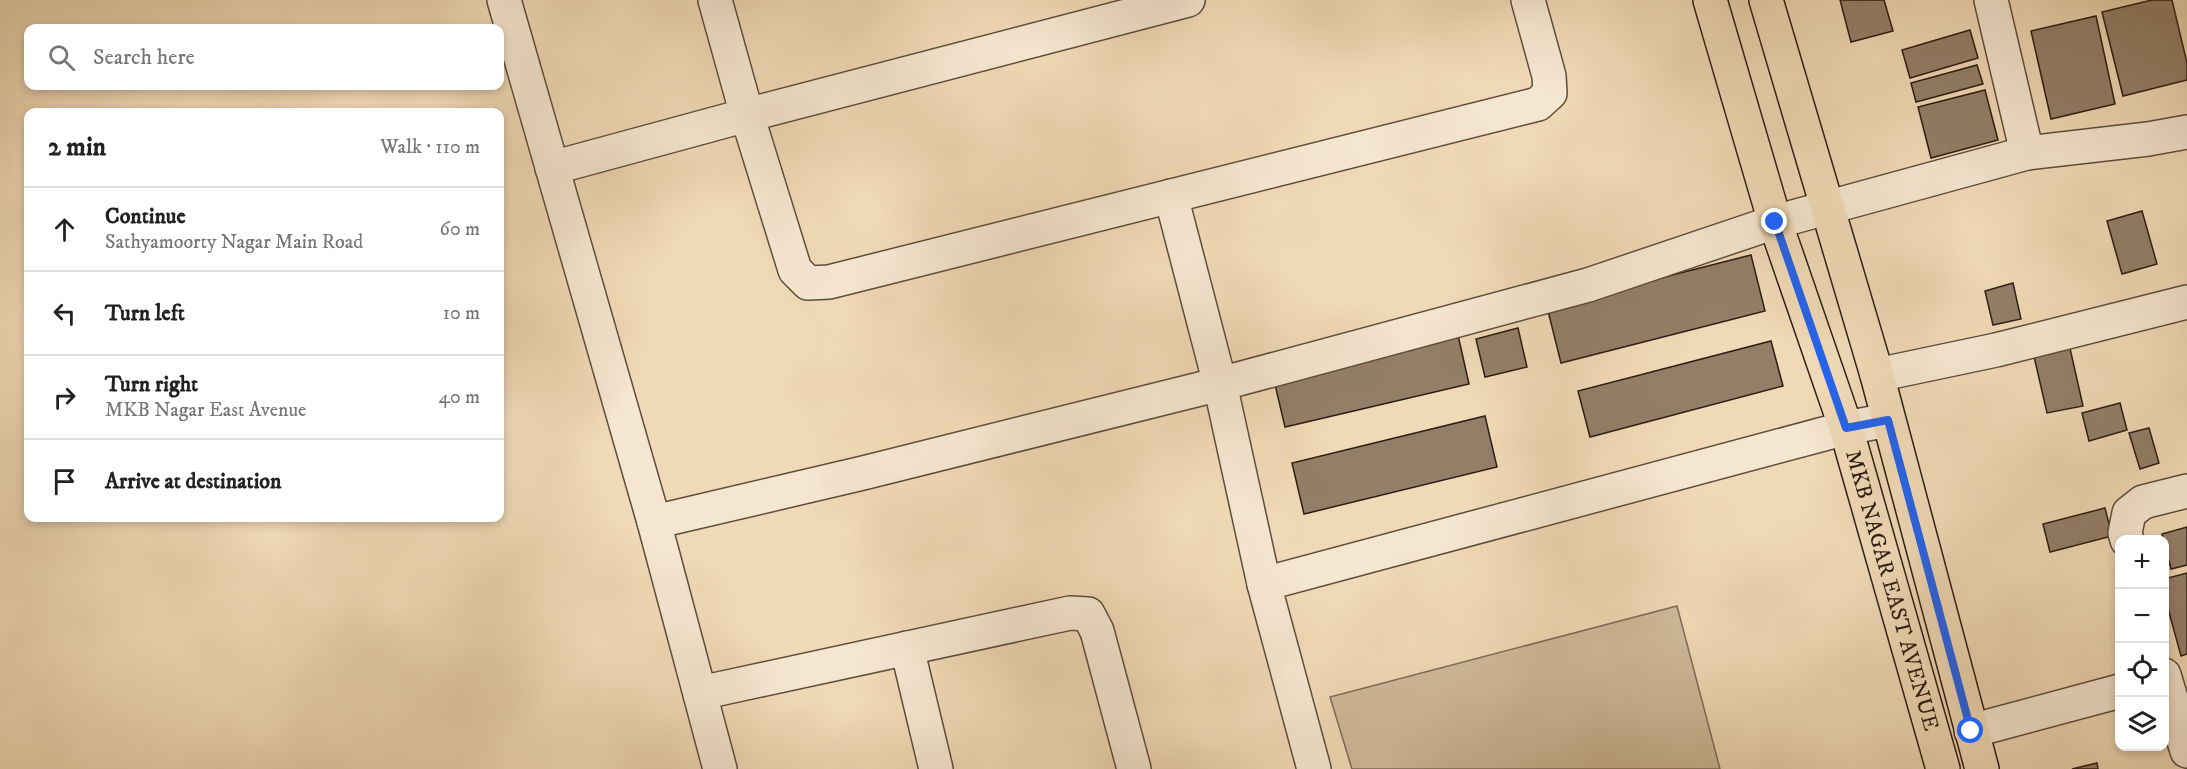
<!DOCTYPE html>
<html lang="en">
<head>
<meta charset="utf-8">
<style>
  :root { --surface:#fff; --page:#f6f6f6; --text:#222; --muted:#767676; --line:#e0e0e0 }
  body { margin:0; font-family:"IM FELL DW Pica",serif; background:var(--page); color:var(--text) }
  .controls { position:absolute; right:18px; bottom:18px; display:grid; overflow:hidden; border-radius:12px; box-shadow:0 3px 9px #0003 }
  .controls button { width:54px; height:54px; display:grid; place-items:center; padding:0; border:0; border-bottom:2px solid var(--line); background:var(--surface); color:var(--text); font:30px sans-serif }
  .stop { position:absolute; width:18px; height:18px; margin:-14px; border:4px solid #2563eb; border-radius:50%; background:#fff }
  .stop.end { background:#2563eb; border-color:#fff; box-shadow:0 2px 6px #0008 }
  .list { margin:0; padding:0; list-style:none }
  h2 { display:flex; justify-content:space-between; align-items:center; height:78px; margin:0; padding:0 24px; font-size:26px }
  h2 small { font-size:20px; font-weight:400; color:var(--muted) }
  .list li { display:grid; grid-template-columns:39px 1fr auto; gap:18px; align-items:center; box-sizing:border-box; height:84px; padding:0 24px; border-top:2px solid var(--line) }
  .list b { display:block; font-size:22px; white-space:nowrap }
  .list p { margin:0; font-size:20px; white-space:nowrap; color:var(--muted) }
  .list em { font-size:20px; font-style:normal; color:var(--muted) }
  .icon { flex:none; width:33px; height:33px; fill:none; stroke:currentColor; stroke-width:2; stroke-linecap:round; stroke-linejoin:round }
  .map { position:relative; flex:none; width:2187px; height:769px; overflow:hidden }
  .search { position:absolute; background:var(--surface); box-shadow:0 3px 9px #0003; left:24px; top:24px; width:480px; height:66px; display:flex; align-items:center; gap:15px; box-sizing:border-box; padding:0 21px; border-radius:12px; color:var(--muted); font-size:22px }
  .panel { position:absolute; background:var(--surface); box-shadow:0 3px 9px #0003; left:24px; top:108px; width:480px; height:414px; border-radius:12px }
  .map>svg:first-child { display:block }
</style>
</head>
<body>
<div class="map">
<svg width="2187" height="769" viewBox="0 0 2187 769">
  <rect width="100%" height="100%" fill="#f0d9b6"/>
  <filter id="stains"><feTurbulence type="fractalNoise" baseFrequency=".00333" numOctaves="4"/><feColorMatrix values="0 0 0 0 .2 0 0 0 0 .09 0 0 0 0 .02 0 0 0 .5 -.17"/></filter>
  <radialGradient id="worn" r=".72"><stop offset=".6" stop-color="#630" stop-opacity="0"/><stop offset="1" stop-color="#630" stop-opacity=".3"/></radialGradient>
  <!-- green -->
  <polygon fill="#cfb99a" stroke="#7e6b57" stroke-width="1.5" points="1677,606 1720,769 1352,769 1330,697"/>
  <!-- building -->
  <g fill="#937f68" stroke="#2e1d14" stroke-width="1.5">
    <polygon points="1840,0 1884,0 1893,31 1851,42"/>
    <polygon points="2152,0 2172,0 2187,63 2187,80 2123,96 2102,12"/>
    <polygon points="2096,16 2115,104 2051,119 2031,31"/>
    <polygon points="1970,30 1978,58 1910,78 1902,50"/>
    <polygon points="1977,65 1983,84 1916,102 1911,83"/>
    <polygon points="1985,90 1998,140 1931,158 1918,107"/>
    <polygon points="2142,211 2157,264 2122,274 2107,221"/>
    <polygon points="1751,255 1765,311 1561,363 1547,307"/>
    <polygon points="2013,283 2021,319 1993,325 1985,291"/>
    <polygon points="1518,328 1527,367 1485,377 1476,339"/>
    <polygon points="1458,335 1469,384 1285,427 1273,376"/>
    <polygon points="1771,341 1783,386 1590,437 1578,391"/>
    <polygon points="2069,344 2083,406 2047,413 2033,352"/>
    <polygon points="2120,403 2127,430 2089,441 2082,413"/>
    <polygon points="1485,416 1497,467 1304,514 1292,463"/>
    <polygon points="2149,428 2159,463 2140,469 2129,433"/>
    <polygon points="2105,508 2112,536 2050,552 2043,524"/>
    <polygon points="2187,527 2187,565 2171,569 2162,534"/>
    <polygon points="2187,573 2187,654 2181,656 2164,594 2164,579"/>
    <polygon points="2097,763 2098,769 2072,769"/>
  </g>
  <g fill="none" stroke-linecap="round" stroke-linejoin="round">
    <!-- minor casing -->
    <g stroke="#5e4c3c" stroke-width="36">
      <g id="minor">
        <polyline points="504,0 654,522 720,769"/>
        <polyline points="715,0 747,115 795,270 808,283 829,282 1538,104 1550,93 1549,76 1528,0"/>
        <polyline points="1991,0 2027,153"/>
        <polyline points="552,168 747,115 1188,0"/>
        <polyline points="1171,196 1220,384 1264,584 1314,769"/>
        <polyline points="1877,375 1996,350 2187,302"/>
        <polyline points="654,522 863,473 1220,384 1588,285 1775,222 2027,153 2148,139 2187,132"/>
        <polyline points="2127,540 2125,533 2129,513 2143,502 2187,491"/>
        <polyline points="1264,584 1846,428 1888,420"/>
        <polyline points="907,648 936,769"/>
        <polyline points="2164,675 2187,751"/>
        <polyline points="700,693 1070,613 1088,614 1097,631 1134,769"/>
        <polyline points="1971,731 2120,691"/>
      </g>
    </g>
    <!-- major casing -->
    <g stroke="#2e1d14" stroke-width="36">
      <g id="major">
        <path id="s1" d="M1710,0L1775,222L1846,428L1943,769"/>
        <polyline points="1766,0 1877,375 1982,769"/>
      </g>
    </g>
    <!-- minor -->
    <use href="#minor" stroke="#f5e6d0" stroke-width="33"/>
    <!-- major -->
    <use href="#major" stroke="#f0d9b6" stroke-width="33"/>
  </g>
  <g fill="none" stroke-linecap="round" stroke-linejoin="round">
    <!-- route -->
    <polyline stroke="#2563eb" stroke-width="8" points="1775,222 1846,428 1888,420 1971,731"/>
  </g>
  <g text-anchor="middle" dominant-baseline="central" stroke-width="5" stroke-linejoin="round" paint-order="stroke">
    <!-- street labels -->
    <g font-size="22" fill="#2e1d14" stroke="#f5e6d0">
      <text stroke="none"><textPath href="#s1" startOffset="618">MKB NAGAR EAST AVENUE</textPath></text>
    </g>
  </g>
  <rect width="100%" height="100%" filter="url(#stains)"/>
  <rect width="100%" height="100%" fill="url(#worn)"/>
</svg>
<div class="controls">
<button>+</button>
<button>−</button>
<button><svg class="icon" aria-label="locate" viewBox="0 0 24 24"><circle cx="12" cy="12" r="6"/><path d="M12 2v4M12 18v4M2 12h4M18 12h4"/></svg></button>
<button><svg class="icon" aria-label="layers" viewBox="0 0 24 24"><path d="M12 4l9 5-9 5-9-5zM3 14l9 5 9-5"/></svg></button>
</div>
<div class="stop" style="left:1971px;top:731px"></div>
<div class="stop end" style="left:1775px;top:222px"></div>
<div class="search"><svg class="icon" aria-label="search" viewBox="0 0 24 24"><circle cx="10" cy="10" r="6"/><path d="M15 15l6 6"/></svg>Search here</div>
<section class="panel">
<h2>2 min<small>Walk · 110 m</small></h2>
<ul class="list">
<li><svg class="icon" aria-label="ahead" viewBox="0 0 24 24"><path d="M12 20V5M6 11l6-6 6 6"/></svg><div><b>Continue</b><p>Sathyamoorty Nagar Main Road</p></div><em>60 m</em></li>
<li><svg class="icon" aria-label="left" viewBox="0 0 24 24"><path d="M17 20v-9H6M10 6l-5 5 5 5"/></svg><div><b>Turn left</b></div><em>10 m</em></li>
<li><svg class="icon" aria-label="right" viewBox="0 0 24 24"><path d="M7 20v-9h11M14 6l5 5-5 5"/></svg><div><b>Turn right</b><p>MKB Nagar East Avenue</p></div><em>40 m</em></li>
<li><svg class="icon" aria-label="arrive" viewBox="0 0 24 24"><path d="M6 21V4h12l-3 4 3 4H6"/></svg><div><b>Arrive at destination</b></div></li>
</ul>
</section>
</div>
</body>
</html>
